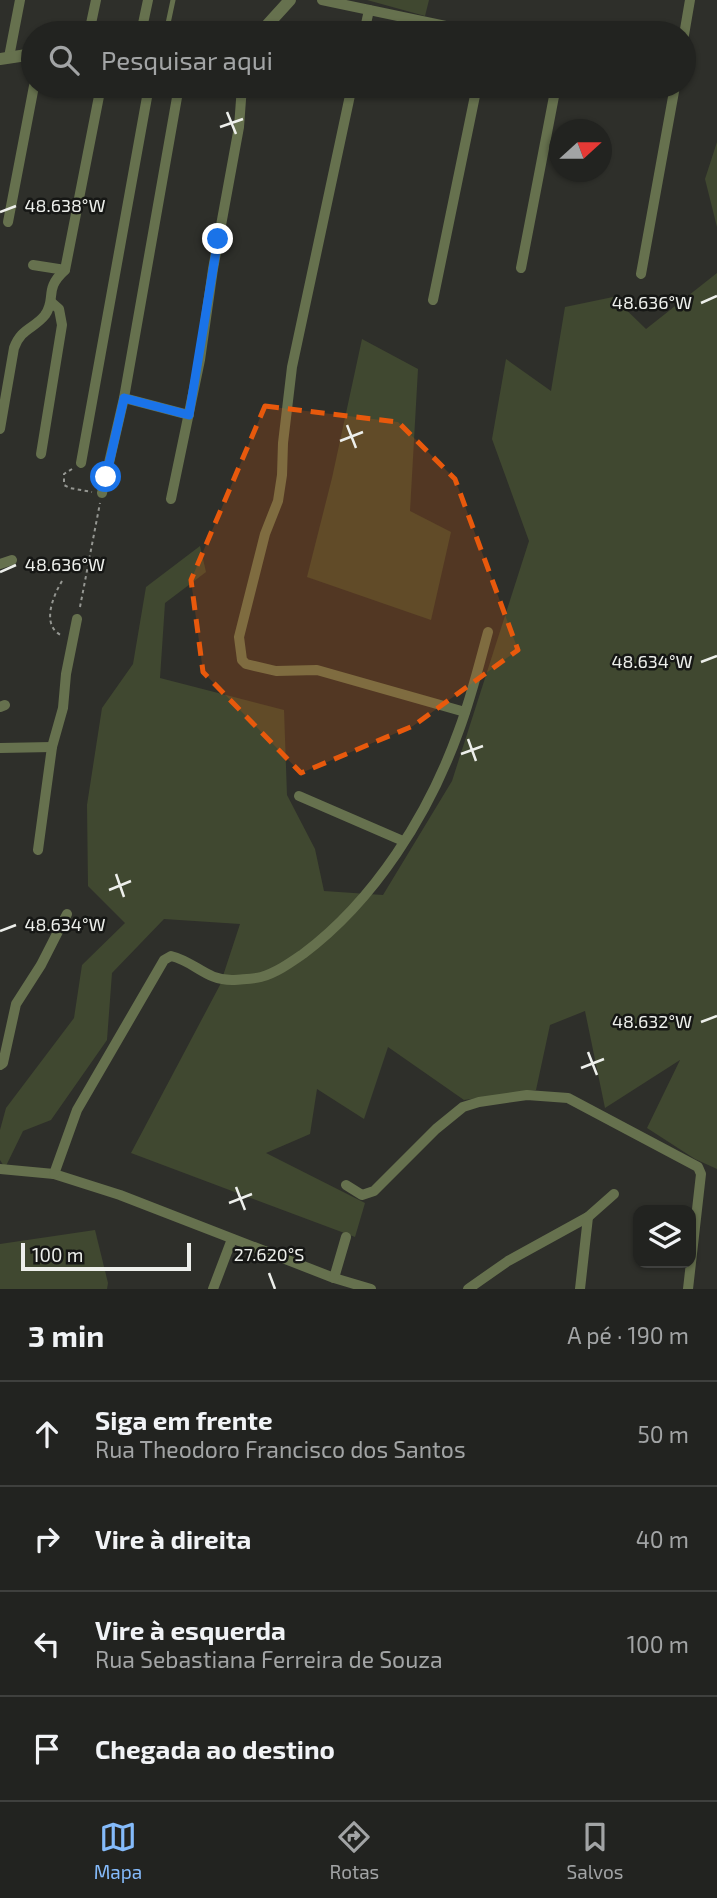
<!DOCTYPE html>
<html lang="pt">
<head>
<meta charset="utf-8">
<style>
  :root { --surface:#222320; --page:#2a2b29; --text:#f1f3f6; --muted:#a2a4a5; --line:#3f403e; --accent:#85bbfb }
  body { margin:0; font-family:"Exo 2",sans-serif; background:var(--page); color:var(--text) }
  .controls { position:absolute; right:21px; bottom:21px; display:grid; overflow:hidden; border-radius:14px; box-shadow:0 2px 5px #0004 }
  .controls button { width:63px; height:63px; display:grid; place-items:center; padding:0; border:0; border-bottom:2px solid var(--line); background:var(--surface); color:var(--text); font:35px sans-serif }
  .compass { position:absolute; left:549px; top:119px; width:63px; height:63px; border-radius:50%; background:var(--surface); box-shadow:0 2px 5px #0004; rotate:69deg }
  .scale { position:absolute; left:21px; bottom:18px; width:170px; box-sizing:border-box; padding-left:7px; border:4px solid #edefeb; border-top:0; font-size:19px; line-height:24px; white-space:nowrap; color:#edefeb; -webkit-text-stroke:5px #161715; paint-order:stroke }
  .stop { position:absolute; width:21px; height:21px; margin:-16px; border:5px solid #1a73e8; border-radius:50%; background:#fff }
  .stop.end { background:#1a73e8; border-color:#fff; box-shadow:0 2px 7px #0008 }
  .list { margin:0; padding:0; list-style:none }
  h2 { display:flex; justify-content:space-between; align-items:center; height:91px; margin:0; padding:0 28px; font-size:30px }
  h2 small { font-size:23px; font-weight:400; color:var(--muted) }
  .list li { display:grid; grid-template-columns:46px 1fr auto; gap:21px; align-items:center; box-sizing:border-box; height:105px; padding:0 28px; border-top:2px solid var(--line) }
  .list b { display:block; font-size:26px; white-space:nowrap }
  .list p { margin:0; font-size:23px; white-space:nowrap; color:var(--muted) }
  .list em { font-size:23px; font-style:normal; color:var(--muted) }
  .icon { flex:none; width:38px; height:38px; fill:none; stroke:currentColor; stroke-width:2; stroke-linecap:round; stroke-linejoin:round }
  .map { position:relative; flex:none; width:717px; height:1289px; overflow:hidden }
  .search { position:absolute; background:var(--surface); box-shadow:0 2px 5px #0004; left:21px; right:21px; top:21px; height:77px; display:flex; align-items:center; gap:18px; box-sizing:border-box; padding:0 24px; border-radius:38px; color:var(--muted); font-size:26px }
  .sheet { height:511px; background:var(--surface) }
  nav { display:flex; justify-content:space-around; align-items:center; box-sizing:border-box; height:98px; border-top:2px solid var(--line); background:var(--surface); font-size:19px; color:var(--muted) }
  nav a { display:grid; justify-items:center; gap:4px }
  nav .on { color:var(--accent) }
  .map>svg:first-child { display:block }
</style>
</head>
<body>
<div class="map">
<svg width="717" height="1289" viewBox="0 0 717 1289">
  <rect width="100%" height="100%" fill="#2e2f2a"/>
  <!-- green -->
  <g fill="#404830">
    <polygon points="367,0 429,0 425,16"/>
    <polygon points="717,142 717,227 705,179"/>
    <polygon points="717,273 717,1169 695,1159 647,1128 680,1060 605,1108 585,1011 550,1025 536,1090 464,1100 388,1047 364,1119 317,1089 310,1134 266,1153 365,1203 355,1237 131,1153 220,985 240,924 164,919 112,973 107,1040 51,1120 23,1131 5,1168 0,1160 0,1130 6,1108 74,1018 82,965 125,923 88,886 87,805 102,708 133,664 146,587 200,546 206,572 165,603 160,678 284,710 287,795 315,849 324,891 383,895 452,781 529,541 492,439 506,359 551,391 565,307 613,297 646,329"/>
    <polygon points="362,339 418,369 410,511 451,532 431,620 307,577 332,478"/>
    <polygon points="95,1230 108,1283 107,1289 0,1289 0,1244"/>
  </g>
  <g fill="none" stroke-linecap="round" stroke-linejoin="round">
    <!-- path -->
    <g stroke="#959792" stroke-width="2" stroke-dasharray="3.5 3.5" stroke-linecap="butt">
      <polyline points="72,469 64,474 64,485 70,488 92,492"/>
      <path d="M62,581C53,596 40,627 63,636"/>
      <polyline points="80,607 100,503"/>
    </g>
    <!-- service -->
    <polyline stroke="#66714e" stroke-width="5" points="166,33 173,0"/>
    <!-- minor -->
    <g stroke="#66714e" stroke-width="10">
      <polyline points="322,0 479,33"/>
      <polyline points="89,33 96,0"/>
      <polyline points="141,33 148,0"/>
      <polyline points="364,33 369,10"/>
      <polyline points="684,35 690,0"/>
      <polyline points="9,57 20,0"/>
      <polyline points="352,86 292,367 283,443 282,475 278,501 265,534 239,637 242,660 246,664 276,671 317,670 465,712"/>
      <polyline points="8,222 34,86"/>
      <polyline points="33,265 65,270"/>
      <polyline points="521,268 556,86"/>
      <polyline points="641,274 675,86"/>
      <polyline points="433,300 477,86"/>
      <polyline points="124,398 189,415"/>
      <path d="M0,429L14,348C21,328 34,329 45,315C57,298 43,290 65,270L101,86"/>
      <polyline points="41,454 62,325 59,309 51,302"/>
      <polyline points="81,463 149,86"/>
      <polyline points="102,493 124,398 179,86"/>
      <polyline points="171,499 200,360 213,269 239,127 242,86"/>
      <polyline points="0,564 12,560"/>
      <polyline points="0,707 5,705"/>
      <polyline points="0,748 52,747"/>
      <polyline points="299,796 403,841"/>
      <polyline points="38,850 52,747 63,708 66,674 77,619"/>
      <polyline points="0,1065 3,1063 16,1004 41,965 67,914"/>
      <polyline points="0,1169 54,1174 120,1195 334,1278 371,1289"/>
      <path d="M54,1174L77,1110L164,960L171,956C196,962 206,981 234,980C243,979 253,979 261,977C276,973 290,963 303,954C375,900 429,814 459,730C471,698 479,665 488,632"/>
      <polyline points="346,1185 362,1195 374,1191 436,1129 463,1107 479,1102 527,1095 568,1098 698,1167 701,1174 688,1289"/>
      <polyline points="334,1278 346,1237"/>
      <polyline points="213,1289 232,1239"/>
      <polyline points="468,1289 508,1261 588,1217 614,1194"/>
      <polyline points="580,1289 588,1217"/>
    </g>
    <!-- tertiary -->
    <g stroke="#66714e" stroke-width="12">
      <polyline points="260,33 290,0"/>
      <polyline points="0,59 33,54"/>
    </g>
  </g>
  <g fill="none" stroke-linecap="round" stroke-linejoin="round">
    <!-- route -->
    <polyline stroke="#1a73e8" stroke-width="9" points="106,477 124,398 189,415 218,239"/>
  </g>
  <!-- marked area -->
  <path fill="#e8590c" fill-opacity="0.2" stroke="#e8590c" stroke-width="5" stroke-dasharray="14 9" stroke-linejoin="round" d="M265,406L398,422L455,479L518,650L413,726L301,773L203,672L191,580Z"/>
  <!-- ticks -->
  <path fill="none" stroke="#edefeb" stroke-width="2.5" d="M227,112L236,134M220,127L243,119M0,212L16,206M701,303L717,296M347,425L356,448M340,441L363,432M0,572L16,565M701,662L717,656M468,739L476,761M461,754L483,746M116,874L124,897M109,890L131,881M0,931L16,925M701,1022L717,1016M588,1052L597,1075M581,1068L604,1059M236,1187L245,1210M229,1203L252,1194M269,1273L275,1289"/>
  <g font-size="18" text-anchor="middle" fill="#edefeb" stroke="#161715" stroke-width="5" stroke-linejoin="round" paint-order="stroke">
    <text x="65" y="212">48.638°W</text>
    <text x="652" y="309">48.636°W</text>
    <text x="65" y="571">48.636°W</text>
    <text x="652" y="668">48.634°W</text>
    <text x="65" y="931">48.634°W</text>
    <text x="652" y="1028">48.632°W</text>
    <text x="269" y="1261">27.620°S</text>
  </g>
</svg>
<div class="controls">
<button><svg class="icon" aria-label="layers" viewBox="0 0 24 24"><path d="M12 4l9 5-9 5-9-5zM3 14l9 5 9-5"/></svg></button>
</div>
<svg class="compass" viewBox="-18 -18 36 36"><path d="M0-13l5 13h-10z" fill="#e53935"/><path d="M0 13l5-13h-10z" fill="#a2a4a5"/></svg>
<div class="scale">100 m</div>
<div class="stop" style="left:106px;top:477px"></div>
<div class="stop end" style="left:218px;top:239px"></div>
<div class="search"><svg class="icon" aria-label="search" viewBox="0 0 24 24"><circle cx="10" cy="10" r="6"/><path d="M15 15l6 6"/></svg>Pesquisar aqui</div>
</div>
<section class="sheet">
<h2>3 min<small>A pé · 190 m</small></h2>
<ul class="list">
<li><svg class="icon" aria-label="ahead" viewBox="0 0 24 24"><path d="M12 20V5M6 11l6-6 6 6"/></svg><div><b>Siga em frente</b><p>Rua Theodoro Francisco dos Santos</p></div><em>50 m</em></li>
<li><svg class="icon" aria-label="right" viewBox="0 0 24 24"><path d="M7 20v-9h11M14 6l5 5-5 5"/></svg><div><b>Vire à direita</b></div><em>40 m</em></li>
<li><svg class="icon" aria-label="left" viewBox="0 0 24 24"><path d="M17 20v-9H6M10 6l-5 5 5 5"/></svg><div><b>Vire à esquerda</b><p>Rua Sebastiana Ferreira de Souza</p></div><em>100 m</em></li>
<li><svg class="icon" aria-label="arrive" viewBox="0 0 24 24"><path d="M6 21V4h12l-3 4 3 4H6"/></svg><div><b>Chegada ao destino</b></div></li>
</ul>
</section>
<nav>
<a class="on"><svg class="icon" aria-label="map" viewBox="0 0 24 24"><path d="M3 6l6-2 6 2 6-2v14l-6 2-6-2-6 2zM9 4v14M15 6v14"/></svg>Mapa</a>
<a><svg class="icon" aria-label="directions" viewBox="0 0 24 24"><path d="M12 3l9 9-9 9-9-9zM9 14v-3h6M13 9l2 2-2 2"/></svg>Rotas</a>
<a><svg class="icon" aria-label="saved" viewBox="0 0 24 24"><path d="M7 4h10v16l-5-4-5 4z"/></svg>Salvos</a>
</nav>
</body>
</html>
